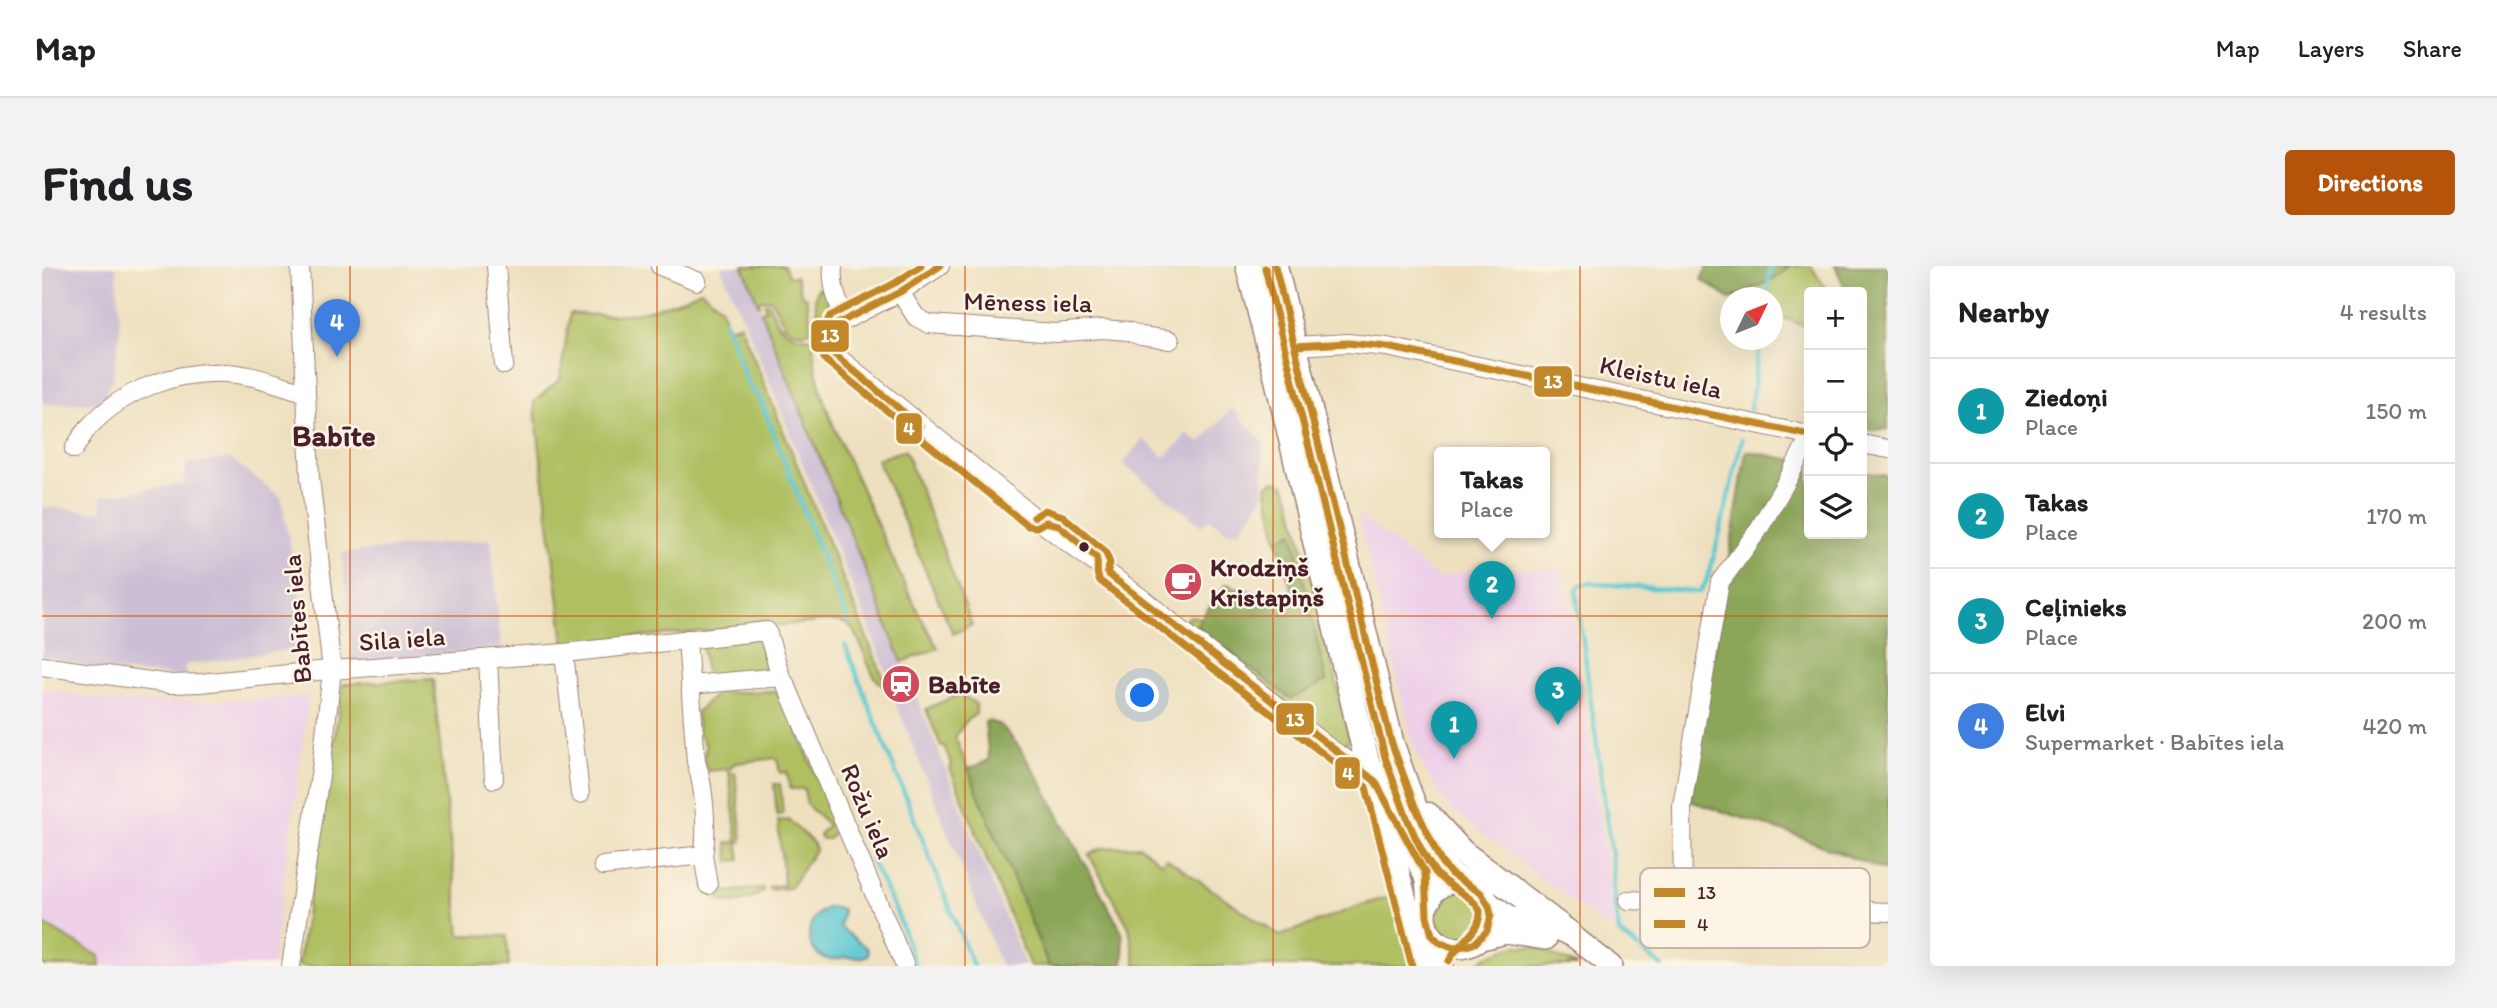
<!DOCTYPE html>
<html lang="en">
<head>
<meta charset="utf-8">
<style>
  :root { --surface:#fff; --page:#f2f2f2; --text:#202124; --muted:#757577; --line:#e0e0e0; --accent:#b45309 }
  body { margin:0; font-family:Itim,sans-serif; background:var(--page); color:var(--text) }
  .controls { position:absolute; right:21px; top:21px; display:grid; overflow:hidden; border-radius:7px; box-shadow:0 7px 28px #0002 }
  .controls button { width:63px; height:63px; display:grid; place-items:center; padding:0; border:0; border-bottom:2px solid var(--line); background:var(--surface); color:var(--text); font:35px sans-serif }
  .compass { position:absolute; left:1678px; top:21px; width:63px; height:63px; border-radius:50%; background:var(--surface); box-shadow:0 7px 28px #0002; rotate:47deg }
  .you { position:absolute; left:1101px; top:430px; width:24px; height:24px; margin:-18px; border:5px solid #fff; border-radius:50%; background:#1a73e8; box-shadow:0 0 0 10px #1a73e833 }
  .badge { display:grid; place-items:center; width:46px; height:46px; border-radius:50%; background:var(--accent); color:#fff; font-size:23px; font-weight:700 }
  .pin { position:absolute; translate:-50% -58px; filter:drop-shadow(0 2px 4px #0008) }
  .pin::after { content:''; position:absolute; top:37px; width:24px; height:21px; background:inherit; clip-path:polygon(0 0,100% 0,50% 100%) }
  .popup { position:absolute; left:1392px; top:181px; width:116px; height:91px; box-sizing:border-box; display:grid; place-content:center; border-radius:7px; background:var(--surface); filter:drop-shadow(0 2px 5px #0005); font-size:23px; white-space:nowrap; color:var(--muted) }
  .popup b { font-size:26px; color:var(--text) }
  .popup::after { content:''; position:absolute; left:50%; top:100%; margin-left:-14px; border:14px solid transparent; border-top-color:var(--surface) }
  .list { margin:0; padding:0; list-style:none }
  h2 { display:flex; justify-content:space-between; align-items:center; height:91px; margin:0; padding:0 28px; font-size:30px }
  h2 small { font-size:23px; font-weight:400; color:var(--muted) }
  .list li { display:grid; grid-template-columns:46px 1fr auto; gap:21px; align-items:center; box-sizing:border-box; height:105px; padding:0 28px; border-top:2px solid var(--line) }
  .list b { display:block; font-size:26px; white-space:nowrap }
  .list p { margin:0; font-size:23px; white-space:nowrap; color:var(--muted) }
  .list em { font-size:23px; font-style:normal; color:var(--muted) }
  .icon { flex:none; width:38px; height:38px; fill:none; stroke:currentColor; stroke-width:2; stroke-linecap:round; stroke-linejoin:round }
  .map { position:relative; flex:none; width:1846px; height:700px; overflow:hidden; border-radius:7px }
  header { display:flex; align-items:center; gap:42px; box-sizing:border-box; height:98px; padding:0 35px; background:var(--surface); border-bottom:2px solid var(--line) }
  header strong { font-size:33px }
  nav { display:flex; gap:38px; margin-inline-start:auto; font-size:24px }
  .intro { display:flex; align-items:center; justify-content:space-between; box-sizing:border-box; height:168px; padding:0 42px }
  h1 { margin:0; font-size:49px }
  .button { padding:18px 32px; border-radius:7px; background:var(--accent); color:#fff; font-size:24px; font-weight:700 }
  main { display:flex; gap:42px; padding:0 42px }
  aside { flex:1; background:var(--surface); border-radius:7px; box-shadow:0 7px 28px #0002 }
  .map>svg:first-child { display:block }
</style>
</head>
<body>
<header>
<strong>Map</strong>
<nav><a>Map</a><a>Layers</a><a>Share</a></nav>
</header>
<div class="intro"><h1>Find us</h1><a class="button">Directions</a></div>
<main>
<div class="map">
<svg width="1846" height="700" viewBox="0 0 1846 700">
  <rect width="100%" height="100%" fill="#fcf5e5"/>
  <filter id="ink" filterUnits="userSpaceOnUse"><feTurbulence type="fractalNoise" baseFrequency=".0143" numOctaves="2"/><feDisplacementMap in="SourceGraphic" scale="14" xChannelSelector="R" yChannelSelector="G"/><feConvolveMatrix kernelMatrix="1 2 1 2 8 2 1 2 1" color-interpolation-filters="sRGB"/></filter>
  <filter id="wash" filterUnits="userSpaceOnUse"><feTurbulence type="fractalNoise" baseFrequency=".00686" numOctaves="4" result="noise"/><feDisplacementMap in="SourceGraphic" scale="28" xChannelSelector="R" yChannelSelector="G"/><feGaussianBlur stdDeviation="1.57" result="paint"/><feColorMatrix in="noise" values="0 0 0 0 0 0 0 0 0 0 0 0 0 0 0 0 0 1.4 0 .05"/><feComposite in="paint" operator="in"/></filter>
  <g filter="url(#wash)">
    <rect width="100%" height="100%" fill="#eee0bf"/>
    <!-- built -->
    <g fill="#eed0e8">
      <polygon points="1316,248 1396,312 1427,304 1518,303 1529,340 1573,661 1566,662 1408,543 1383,505 1369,471"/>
      <polygon points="0,423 74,436 164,435 267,430 230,700 58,700 57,690 0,657"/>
    </g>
    <!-- industrial -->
    <g fill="#ccbed4">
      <polygon points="0,0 74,0 78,64 71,114 65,122 65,136 0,138"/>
      <polygon points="678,0 701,0 983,700 959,700 849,425 851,424 839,391 713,80"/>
      <polygon points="1190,142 1221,175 1221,231 1198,265 1186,266 1167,252 1160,260 1081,198 1101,173 1123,191 1137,178 1144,167 1158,177"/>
      <polygon points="189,193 239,231 267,381 143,399 144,411 61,404 0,390 0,241 60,246 59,230 141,218 145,197"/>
      <polygon points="449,273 459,382 310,396 300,287"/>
    </g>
    <!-- green -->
    <g fill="#afbf62" stroke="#7c6f46" stroke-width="2">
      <path d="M701,0H742L747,11L754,10L760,30L764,31L769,58L768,65C739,74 741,48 728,33L717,35V40Z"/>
      <polygon points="1747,0 1769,0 1786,26 1767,26 1767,62 1731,48 1730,32 1692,32 1737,10"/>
      <polygon points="776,22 785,25 788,41 782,60 776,57 773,33"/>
      <path d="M659,24L679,41L687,62L698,58L845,421C820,412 824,360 798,356C788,354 776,356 765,357L522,377L492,136L518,113L528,47C578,53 614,47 659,24Z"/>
      <path d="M726,37C733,48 735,62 749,68C756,72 764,70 771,73C771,125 802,184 823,231C846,282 867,333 896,382L860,396L719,45L724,43L722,38Z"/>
      <polygon points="1256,131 1313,376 1307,377 1248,133"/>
      <polygon points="863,184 930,359 911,368 835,193"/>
      <polygon points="1232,215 1242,218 1247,229 1281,355 1307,472 1304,481 1293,475 1144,359 1144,353 1148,350 1160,352 1155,360 1284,415 1250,267 1235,273 1224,220"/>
      <polygon points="721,371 724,399 717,405 672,410 663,405 660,378"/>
      <polygon points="391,413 418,669 465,670 467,700 256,700 301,418"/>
      <path d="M731,425L741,429L795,560L787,573H780L777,569L786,559L765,539L762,523H748L745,506L738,507L735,492L693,497L687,503L666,505C660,498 662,489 664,480L656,467L654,446L676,427Z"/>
      <polygon points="918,428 934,438 934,448 924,455 913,471 1007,700 988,700 908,502 910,500 902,480 899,480 884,443"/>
      <polygon points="1319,432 1329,434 1364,541 1341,508"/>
      <polygon points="687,506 693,506 700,575 696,576 698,594 687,595 685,577 695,576"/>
      <polygon points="732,518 738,518 741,548 735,549"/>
      <polygon points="747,554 772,578 773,584 748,622 727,624 727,621 742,619 736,555"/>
      <polygon points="1098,580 1119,597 1124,592 1238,670 1320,639 1351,630 1369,700 1094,700 1087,661 1047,589 1060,582"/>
      <path d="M672,618L673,627L721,622V625C705,637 682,644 669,625Z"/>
      <circle cx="1416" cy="650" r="28"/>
      <polygon points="0,657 57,690 58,700 0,700"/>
      <path d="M1473,680L1494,681L1535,700H1432C1444,689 1457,685 1473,680Z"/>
    </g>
    <!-- forest -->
    <g fill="#8ba658" stroke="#6a6242" stroke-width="2">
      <polygon points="1666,0 1747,0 1737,10 1688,33 1659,13"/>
      <polygon points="1793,0 1846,0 1846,163 1826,164 1820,26 1805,26"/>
      <polygon points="1704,185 1767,197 1767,268 1820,268 1820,206 1846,210 1846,606 1753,569 1648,535"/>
      <polygon points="1251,266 1284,415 1249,433 1154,360 1184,318 1238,335 1253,335 1235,273"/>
      <polygon points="946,455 959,459 975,478 998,514 1080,666 1082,692 1080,700 1007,700 926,503 947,494 943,456"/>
    </g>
    <!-- water -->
    <path fill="#5ac7d2" stroke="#52737e" stroke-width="2" d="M788,641L801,643L798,661L826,683V689C818,693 812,691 804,691C797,692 789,695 782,692C758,681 765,647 788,641Z"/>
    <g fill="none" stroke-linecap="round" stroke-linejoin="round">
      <!-- stream -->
      <g stroke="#5ac7d2" stroke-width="4.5">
        <polyline points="1724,32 1729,0"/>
        <polyline points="683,55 706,118 718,133 806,356"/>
        <polyline points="1708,144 1718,74"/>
        <polyline points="803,379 931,700"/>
        <polyline points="829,594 855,647 874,700"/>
        <polyline points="1642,645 1667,647"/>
        <polyline points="1705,650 1846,655"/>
        <polyline points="1620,700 1577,667 1573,640 1570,591 1534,324 1538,319 1547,317 1658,326 1664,316 1673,286 1700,173"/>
      </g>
    </g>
  </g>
  <g filter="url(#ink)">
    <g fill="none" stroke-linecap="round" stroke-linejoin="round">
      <!-- minor casing -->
      <g stroke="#9c8075" stroke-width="20">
        <g id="minor">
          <polyline points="454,0 462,99"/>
          <polyline points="618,0 655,15"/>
          <path d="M791,0C789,20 795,34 803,53"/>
          <polyline points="898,0 858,26 795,58 788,70 787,80 792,88 992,251 1102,334 1286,481 1330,511"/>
          <polyline points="858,26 874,51 887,58 1014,67 1060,63 1086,65 1099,70 1128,74"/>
          <polyline points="1253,80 1306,77 1345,81 1767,169"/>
          <polyline points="1820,178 1846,183"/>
          <path d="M32,183C37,176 41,167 47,161C81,124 134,104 184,107C210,108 237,119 263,126"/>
          <polyline points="522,387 538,528"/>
          <polyline points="446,393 452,513"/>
          <polyline points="0,400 129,418 158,417 276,405 522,387 725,365 739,411 745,421 863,700"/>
          <polyline points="648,419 739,411"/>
          <polyline points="661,589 666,619"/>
          <path d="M561,600L661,589C666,566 662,518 654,496L645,373"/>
          <polyline points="1586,634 1846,646"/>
          <polyline points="1641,637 1640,540 1678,316 1715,266 1746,213 1767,172"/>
          <polyline points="249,700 280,496 290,404 268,211 258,0"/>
        </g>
      </g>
      <!-- major casing -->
      <g stroke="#9c8075" stroke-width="24">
        <g id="major">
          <polyline points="1338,534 1381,700"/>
          <circle cx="1416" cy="649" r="33"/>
          <polyline points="1446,636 1466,651 1527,667 1569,700"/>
          <polyline points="1439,673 1464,667 1504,673"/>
          <polyline points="1394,674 1401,700"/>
        </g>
      </g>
      <!-- highway casing -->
      <g stroke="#9c8075" stroke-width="27">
        <g id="highway">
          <polyline points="1206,0 1234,109 1325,496 1383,607 1386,616 1387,634"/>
          <path d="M1233,0L1349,475C1362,514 1379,565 1402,600C1407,608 1415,613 1423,617"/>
          <polyline points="1386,549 1420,586 1527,667"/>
        </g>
      </g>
      <!-- minor -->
      <use href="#minor" stroke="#fff" stroke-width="18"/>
      <!-- major -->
      <use href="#major" stroke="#fff" stroke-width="21"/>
      <!-- highway -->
      <use href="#highway" stroke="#fff" stroke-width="24"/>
      <!-- bus-1 casing -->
      <g stroke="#fcf5e5" stroke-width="12">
        <g id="bus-1">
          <polyline points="1253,80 1306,77 1345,81 1767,169"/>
          <polyline points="878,160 792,88 787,80 788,70 795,58 858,26 898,0"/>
          <polyline points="992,251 1003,244 1021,250 1063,285 1068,297 1065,307 1333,515 1383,607 1385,650 1390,669 1397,676 1408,681 1425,680 1433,677 1445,665 1449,649 1447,640 1439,627 1409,608 1399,596 1372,538 1349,475 1233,0"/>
        </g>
      </g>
      <!-- bus-2 casing -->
      <g stroke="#fcf5e5" stroke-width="12">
        <g id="bus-2">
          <path d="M879,0L853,17L788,50L778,69L777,82L783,94L986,260L994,261L1004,256L1016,259L1054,291C1058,300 1052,307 1058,315L1324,521L1370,700"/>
          <path d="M1223,2L1343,491C1356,528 1371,575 1393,606C1405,623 1430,627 1438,645C1439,666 1416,677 1407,695"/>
        </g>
      </g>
      <!-- bus-1 -->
      <use href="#bus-1" stroke="#c18728" stroke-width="7"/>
      <!-- bus-2 -->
      <use href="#bus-2" stroke="#c18728" stroke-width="7"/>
    </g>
  </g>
  <!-- grid -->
  <path fill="none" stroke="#d8530f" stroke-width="2" stroke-opacity="0.55" d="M308,0V700M615,0V700M923,0V700M1231,0V700M1538,0V700M0,350H1846"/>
  <!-- icons -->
  <defs>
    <g id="cafe-disc" transform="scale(2.0125)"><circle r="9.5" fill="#d1495b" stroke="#fcf5e5"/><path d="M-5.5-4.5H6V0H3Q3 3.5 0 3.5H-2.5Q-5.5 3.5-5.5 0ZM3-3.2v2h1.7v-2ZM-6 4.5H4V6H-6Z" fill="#fff"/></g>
    <g id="station-disc" transform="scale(2.0125)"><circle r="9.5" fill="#d1495b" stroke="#fcf5e5"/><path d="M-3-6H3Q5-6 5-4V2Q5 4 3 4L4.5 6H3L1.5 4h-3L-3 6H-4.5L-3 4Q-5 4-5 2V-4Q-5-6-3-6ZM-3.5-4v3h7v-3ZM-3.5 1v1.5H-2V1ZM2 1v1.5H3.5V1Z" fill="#fff"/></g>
  </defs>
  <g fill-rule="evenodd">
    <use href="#cafe-disc" x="1141" y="316"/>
    <use href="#station-disc" x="859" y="418"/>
  </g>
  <!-- markers -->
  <circle fill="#4a1f2b" stroke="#fcf5e5" stroke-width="2.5" cx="1042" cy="281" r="6"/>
  <g text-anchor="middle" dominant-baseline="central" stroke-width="5" stroke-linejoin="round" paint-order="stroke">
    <!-- street labels -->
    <g font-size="26" fill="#4a1f2b" stroke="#fcf5e5">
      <text transform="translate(986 36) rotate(1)">Mēness iela</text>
      <text transform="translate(1619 111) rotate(12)">Kleistu iela</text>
      <text transform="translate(255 353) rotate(-95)">Babītes iela</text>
      <text transform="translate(360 373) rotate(-4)">Sila iela</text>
      <text transform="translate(826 545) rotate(67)">Rožu iela</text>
    </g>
    <!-- poi labels -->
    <g font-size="26" font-weight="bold" fill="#4a1f2b" stroke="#fcf5e5" text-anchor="start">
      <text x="1168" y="301">Krodziņš<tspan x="1168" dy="30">Kristapiņš</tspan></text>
      <text x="886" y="418">Babīte</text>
    </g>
    <!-- quarter labels -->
    <g font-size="30" font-weight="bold" fill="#4a1f2b" stroke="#fcf5e5">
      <text x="292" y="169">Babīte</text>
    </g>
  </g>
  <!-- legend -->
  <rect x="1598" y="602" width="230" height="80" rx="10" fill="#fcf5e5" stroke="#c7b5ad" stroke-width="2"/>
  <rect x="1612" y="622" width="31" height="9" fill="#c18728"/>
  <rect x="1612" y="654" width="31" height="8" fill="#c18728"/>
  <g font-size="19" fill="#4a1f2b">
    <text x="1655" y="633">13</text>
    <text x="1655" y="665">4</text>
  </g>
  <g stroke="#fcf5e5" stroke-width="2.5">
    <rect x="768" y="53" width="40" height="34" rx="7" fill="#c18728"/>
    <rect x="1491" y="99" width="40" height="33" rx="7" fill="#c18728"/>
    <rect x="853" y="146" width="28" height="33" rx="7" fill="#c18728"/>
    <rect x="1233" y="436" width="40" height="34" rx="7" fill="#c18728"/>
    <rect x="1292" y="490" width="27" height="34" rx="7" fill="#c18728"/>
  </g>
  <g font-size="19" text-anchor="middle" font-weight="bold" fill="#fff">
    <text x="788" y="76">13</text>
    <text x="1511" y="122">13</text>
    <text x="867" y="169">4</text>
    <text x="1253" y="460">13</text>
    <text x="1306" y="514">4</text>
  </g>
</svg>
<div class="controls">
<button>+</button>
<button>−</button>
<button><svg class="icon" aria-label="locate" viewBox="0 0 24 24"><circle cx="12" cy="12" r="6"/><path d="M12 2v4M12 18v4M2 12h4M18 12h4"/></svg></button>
<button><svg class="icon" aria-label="layers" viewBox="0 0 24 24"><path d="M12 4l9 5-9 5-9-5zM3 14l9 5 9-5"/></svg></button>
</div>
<svg class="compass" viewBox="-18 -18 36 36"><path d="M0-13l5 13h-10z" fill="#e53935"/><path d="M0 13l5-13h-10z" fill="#757577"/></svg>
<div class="you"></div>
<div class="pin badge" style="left:1412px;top:493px;background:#0f9aa8">1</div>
<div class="pin badge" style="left:1450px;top:353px;background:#0f9aa8">2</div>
<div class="popup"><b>Takas</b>Place</div>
<div class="pin badge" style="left:1516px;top:459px;background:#0f9aa8">3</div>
<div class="pin badge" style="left:295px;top:91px;background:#3f7fe0">4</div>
</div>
<aside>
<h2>Nearby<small>4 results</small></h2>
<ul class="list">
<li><span class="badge" style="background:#0f9aa8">1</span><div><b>Ziedoņi</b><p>Place</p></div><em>150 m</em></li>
<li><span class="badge" style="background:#0f9aa8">2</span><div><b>Takas</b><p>Place</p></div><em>170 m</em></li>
<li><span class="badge" style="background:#0f9aa8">3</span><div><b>Ceļinieks</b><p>Place</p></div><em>200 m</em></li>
<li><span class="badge" style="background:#3f7fe0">4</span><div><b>Elvi</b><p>Supermarket · Babītes iela</p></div><em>420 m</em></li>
</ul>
</aside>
</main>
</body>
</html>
